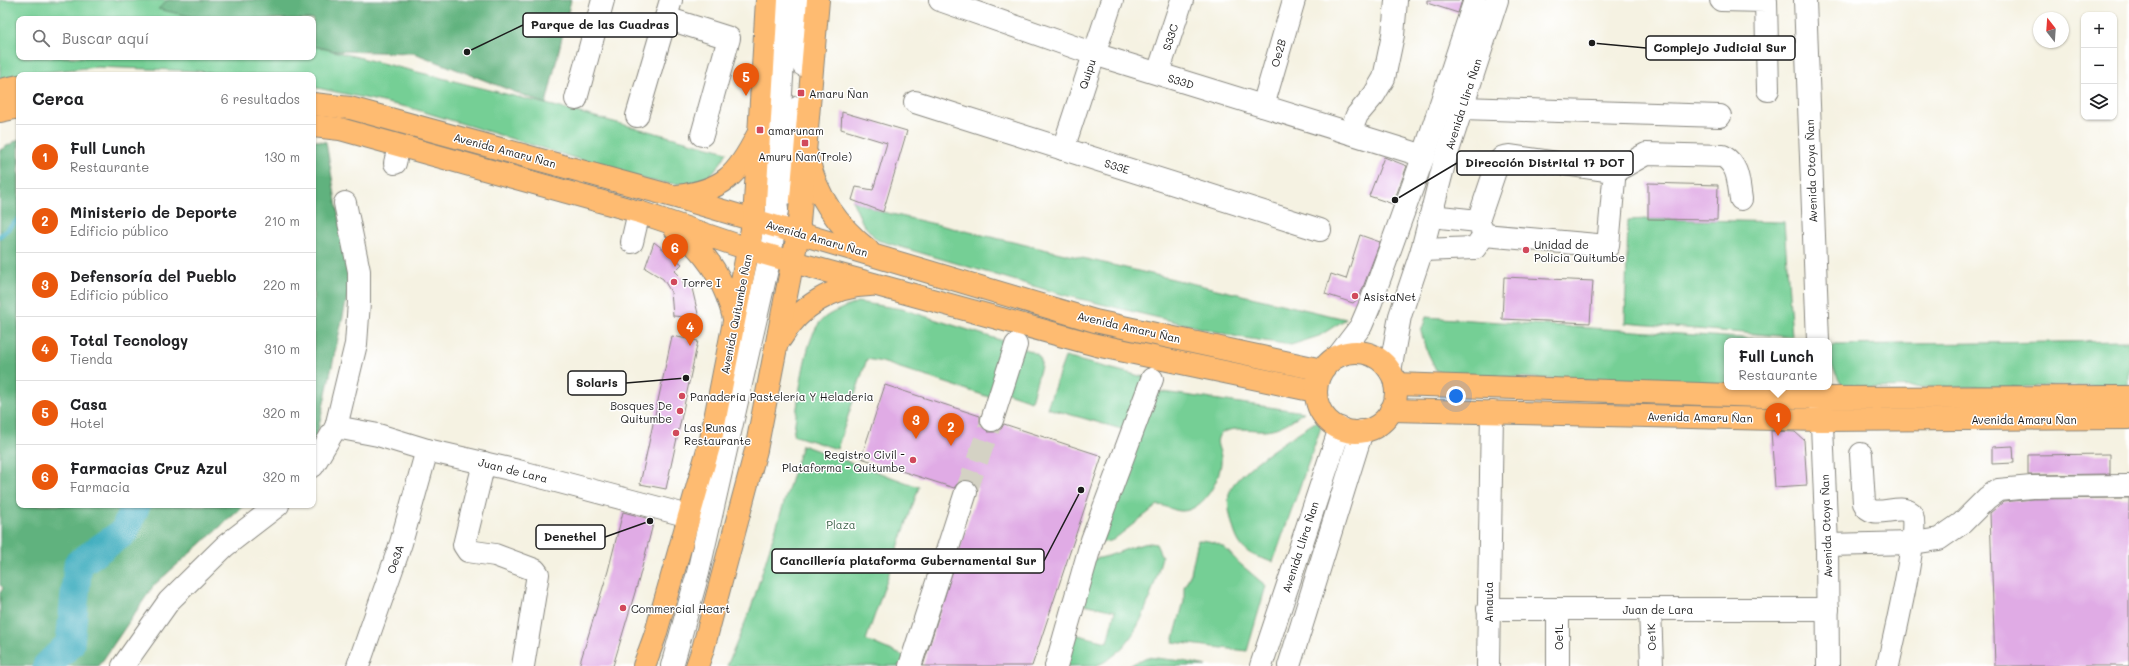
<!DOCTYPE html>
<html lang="es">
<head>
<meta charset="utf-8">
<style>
  :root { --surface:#fff; --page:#f2f2f2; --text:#202124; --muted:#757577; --line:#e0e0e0; --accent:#ea580c }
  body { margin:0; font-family:Mali,sans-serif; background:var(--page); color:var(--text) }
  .controls { position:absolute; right:12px; top:12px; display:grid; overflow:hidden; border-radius:8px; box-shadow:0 1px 3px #0004 }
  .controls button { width:36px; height:36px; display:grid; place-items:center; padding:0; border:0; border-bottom:1px solid var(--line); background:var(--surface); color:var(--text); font:20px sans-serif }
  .compass { position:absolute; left:2033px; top:12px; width:36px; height:36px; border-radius:50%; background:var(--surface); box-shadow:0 1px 3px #0004; rotate:343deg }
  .you { position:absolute; left:1456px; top:396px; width:14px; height:14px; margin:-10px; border:3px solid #fff; border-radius:50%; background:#1a73e8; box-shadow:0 0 0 6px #1a73e833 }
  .badge { display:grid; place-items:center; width:26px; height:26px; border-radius:50%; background:var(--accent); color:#fff; font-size:13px; font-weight:700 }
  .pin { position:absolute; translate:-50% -33px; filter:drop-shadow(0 1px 2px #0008) }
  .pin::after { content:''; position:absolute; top:21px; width:14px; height:12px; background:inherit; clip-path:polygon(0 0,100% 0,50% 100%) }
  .popup { position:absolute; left:1724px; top:338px; width:108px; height:52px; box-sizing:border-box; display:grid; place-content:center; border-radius:8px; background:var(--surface); filter:drop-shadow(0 1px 3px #0005); font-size:13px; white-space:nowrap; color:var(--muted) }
  .popup b { font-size:15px; color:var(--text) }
  .popup::after { content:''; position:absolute; left:50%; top:100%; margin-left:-8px; border:8px solid transparent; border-top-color:var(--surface) }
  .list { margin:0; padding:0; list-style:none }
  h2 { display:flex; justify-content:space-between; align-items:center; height:52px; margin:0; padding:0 16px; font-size:17px }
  h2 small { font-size:13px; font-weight:400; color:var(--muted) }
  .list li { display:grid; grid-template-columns:26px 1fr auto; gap:12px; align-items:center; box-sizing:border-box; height:64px; padding:0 16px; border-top:1px solid var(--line) }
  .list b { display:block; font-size:15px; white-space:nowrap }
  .list p { margin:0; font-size:13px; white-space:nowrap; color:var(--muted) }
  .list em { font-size:13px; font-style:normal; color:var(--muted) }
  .icon { flex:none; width:22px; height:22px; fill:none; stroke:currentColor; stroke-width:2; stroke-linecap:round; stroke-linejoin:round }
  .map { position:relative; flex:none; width:2129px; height:666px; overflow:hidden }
  .search { position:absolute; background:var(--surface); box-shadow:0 1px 3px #0004; left:16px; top:16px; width:300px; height:44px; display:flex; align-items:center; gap:10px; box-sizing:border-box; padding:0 14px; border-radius:8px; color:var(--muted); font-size:15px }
  .panel { position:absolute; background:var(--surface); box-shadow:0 1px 3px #0004; left:16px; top:72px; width:300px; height:436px; border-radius:8px }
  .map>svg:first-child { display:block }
</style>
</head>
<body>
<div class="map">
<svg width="2129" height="666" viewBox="0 0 2129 666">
  <rect width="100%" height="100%" fill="#fff"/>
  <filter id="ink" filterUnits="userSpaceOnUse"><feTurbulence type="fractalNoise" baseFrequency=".025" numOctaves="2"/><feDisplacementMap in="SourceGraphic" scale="8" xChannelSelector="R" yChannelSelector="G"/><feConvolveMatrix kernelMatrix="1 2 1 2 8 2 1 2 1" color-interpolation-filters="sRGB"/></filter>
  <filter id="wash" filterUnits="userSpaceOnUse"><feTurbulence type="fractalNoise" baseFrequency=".012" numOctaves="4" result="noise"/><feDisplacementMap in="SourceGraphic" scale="16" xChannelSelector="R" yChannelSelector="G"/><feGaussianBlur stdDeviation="0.9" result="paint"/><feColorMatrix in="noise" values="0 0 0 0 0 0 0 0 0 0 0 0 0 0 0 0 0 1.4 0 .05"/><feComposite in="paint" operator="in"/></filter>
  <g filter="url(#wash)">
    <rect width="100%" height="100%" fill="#f5f2e2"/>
    <!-- green -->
    <g fill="#75cf95" stroke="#487658">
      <path d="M0,0H173L159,9L202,19H19V57H313V46L546,104L727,152C708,189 687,186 650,181L411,108L313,87V75H229L198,71L97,67L35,73L0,79Z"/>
      <polygon points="852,200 883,212 1346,319 1319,336 1291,345 1238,337 1064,295 877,240 863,224"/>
      <polygon points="1648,219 1784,222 1792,337 1625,323 1628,220"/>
      <path d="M857,302L902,309L1016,345L1037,354L1041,360V366L1031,401L1002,391L998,400L882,362L867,359L837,449L793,435C798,409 803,334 824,318C833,311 847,307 857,302Z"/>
      <polygon points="1426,317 1785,341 1727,341 1727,387 1444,374 1436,370 1428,353 1421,332"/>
      <polygon points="2129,341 2129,386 1843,388 1832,366 1832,345"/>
      <path d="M1065,357L1152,379L1149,390L1304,412C1292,420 1281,429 1265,430C1250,431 1234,425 1220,434C1214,443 1220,448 1221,457C1223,476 1204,511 1182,511C1174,511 1167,506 1158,505L1113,540L1107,542L1092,540L1132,432L1047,408Z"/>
      <path d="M1317,421L1321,427L1273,562C1250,555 1240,552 1233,527C1230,516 1226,501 1230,491C1235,472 1299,432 1317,421Z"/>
      <polygon points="802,445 919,487 866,640 906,657 903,666 727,666 751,608"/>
      <path d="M1198,540C1227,541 1226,553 1245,568C1252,574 1259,580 1266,586L1247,651L1173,642L1184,601V587L1191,573Z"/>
      <path d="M1150,543L1156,544L1162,557C1151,595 1138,651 1095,666C1087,666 1073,666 1064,666L1066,632L1107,642L1115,611L1074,602L1093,559C1114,557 1130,545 1150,543Z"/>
      <polygon points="1147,657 1182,661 1207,666 1128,666"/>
    </g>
    <!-- forest -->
    <g fill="#60b27e" stroke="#3e674d">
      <polygon points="168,0 571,0 546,104 414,53 336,51 313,46 313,19 202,19 158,9"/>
      <polygon points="19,139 19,505 245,505 154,585 99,666 0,666 0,593 3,588 0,585 0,150"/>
      <polygon points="313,140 326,142 350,284 315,444 313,446"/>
    </g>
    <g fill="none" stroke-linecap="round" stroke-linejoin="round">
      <!-- stream -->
      <polyline stroke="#42afc0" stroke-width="5" points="0,236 19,219"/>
      <!-- river -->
      <polyline stroke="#42afc0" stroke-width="29" points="47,666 70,644 78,564 124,532 136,505"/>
    </g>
    <g id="blocks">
      <!-- building -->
      <g fill="#e0abe5">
        <polygon points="1427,0 1462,0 1458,13 1427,3"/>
        <polygon points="842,112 907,131 883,212 852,200 856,187 873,190 887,143 841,129"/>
        <polygon points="1384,157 1407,166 1393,204 1369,196"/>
        <polygon points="1648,183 1718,185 1717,220 1648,219"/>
        <polygon points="1360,235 1380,242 1359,298 1353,303 1325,294 1331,274 1346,279"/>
        <polygon points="654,242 682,264 675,271 682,278 684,285 691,284 699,318 673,316 671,292 663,279 645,268"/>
        <polygon points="1504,277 1593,281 1590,323 1502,319"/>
        <polygon points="672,336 698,341 666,489 640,484"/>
        <polygon points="885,385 980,416 980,423 988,432 995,432 1001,429 1004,424 1102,456 1032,666 923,666 978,490 975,484 969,480 958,483 954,488 861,458"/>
        <polygon points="1771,431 1795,432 1804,440 1807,485 1775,487"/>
        <polygon points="2013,446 2014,463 1992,464 1992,447"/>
        <polygon points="2110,454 2110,474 2028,475 2028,455"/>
        <polygon points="2129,498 2129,666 1995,666 1990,513 2003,502 2033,499"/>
        <polygon points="623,512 654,520 639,579 613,666 579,666 608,571"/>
      </g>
    </g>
  </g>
  <g filter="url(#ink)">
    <use href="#blocks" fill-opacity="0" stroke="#88877f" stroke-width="1"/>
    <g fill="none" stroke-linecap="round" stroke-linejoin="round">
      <!-- minor-tunnel -->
      <polyline stroke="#d4d2c4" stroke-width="22" stroke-dasharray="22 11" stroke-linecap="butt" points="966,492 992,420"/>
      <!-- minor casing -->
      <g stroke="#88877f" stroke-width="24">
        <g id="minor">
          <polyline points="940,0 1094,54 1424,156"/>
          <polyline points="1721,0 1766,1 1768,90"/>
          <polyline points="1805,0 1818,341"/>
          <polyline points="666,18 729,38 702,135"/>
          <polyline points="803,65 806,0"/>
          <polyline points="1158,73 1182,0"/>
          <polyline points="576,99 603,0"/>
          <polyline points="915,102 1320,230"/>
          <polyline points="1263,106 1294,0"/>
          <polyline points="1462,108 1720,116"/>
          <polyline points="637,116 671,0"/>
          <polyline points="1350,133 1357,115 1374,95 1384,78 1393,35 1396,1"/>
          <polyline points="1063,149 1112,0"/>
          <polyline points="395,163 399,146"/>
          <path d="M1612,173L1646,154L1723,156C1739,166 1738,181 1741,199"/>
          <polyline points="786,193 799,107"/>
          <polyline points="1431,216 1478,221 1484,234"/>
          <polyline points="1478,221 1498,162 1503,157 1509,156 1606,170 1612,173 1614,180 1608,246 1484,235"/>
          <polyline points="632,242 639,212"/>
          <polyline points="1422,250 1475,248 1484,235"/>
          <polyline points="1338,356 1361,326 1370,305 1425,152 1475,0"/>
          <polyline points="1390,371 1400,316 1422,250 1445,160 1497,0"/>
          <polyline points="1821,401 1827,545 1828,666"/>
          <polyline points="992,420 1016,345"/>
          <polyline points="336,427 378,435 427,450 518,471 689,516"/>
          <path d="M1861,454L1864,503C1872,522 1898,502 1911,513C1922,523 1892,645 1888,666"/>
          <polyline points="484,463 464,545 468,551 495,555 535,570 538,574 523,666"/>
          <polyline points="313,466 336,427 356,344 359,302 359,271 345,203"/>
          <polyline points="1827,545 1913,543 1939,539 1962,523 1987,498 1998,490 2032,487 2129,486"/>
          <polyline points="1488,609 1828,609"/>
          <polyline points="1558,609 1558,666"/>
          <polyline points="1650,609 1652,666"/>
          <polyline points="123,666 169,601 225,546 278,505"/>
          <polyline points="358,666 401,543 427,450"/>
          <polyline points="672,666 698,573 770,256 777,210 775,186 787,0"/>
          <polyline points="910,666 966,492"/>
          <polyline points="1056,666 1092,540 1152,379"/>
          <polyline points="1261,666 1340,428"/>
          <polyline points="1289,666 1362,431"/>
          <polyline points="1488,666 1492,412"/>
        </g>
      </g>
      <!-- major casing -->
      <g stroke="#88877f" stroke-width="24">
        <g id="major">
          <polyline points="0,90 19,86"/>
          <polyline points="313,104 350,108 676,197 1095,321 1322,370"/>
          <polyline points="0,111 19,107"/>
          <polyline points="313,126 340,129 639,212 748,249 793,262 1096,345 1315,391"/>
          <path d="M808,157C815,195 839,227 868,250"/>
          <path d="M678,196C723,190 737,176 757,136"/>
          <path d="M675,229C706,250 725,282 734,318"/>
          <path d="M781,338C800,306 833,286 870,285"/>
          <circle cx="1356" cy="392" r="40"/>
          <polyline points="1395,384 1821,398 2129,397"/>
          <polyline points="1391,410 1821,420 2129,418"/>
          <polyline points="644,666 655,636 711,439 754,219 767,0"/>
          <polyline points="697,666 703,649 756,450 798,234 818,0"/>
        </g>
      </g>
      <!-- minor -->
      <use href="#minor" stroke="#fff" stroke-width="22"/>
      <!-- major -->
      <use href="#major" stroke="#febb71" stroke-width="22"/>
    </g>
  </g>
  <!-- markers -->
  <g fill="#d1495b" stroke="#fff" stroke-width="1.5">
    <rect x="797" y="89" width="8" height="8" rx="2"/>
    <rect x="756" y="126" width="8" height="8" rx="2"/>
    <rect x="801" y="139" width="8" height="8" rx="2"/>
    <circle cx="1526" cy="250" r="4"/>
    <circle cx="674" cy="282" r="4"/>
    <circle cx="1355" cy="296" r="4"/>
    <circle cx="682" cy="396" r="4"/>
    <circle cx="680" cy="411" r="4"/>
    <circle cx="676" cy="433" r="4"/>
    <circle cx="913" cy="460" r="4"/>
    <circle cx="623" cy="608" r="4"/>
  </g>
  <g text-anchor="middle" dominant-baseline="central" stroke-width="3" stroke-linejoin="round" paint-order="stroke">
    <!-- street labels -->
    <g font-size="11" fill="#1c1c1c" stroke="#fff">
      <text transform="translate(1170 37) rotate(-72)">S33C</text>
      <text transform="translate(1278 53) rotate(-74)">Oe2B</text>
      <text transform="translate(1087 74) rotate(-72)">Quipu</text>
      <text transform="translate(1181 81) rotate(17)">S33D</text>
      <text transform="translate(1463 104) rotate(-72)">Avenida Llira Ñan</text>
      <text transform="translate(505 150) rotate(15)">Avenida Amaru Ñan</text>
      <text transform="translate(1117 166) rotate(17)">S33E</text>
      <text transform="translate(1811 171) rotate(-92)">Avenida Otoya Ñan</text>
      <text transform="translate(817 238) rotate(16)">Avenida Amaru Ñan</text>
      <text transform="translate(736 314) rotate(-79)">Avenida Quitumbe Ñan</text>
      <text transform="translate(1129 327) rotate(13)">Avenida Amaru Ñan</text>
      <text transform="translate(1700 417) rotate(1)">Avenida Amaru Ñan</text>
      <text x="2024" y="419">Avenida Amaru Ñan</text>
      <text transform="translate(513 470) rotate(14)">Juan de Lara</text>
      <text transform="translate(1826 526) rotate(-92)">Avenida Otoya Ñan</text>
      <text transform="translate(1300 547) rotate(-72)">Avenida Llira Ñan</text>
      <text transform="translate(395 559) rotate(-71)">Oe3A</text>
      <text transform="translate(1488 602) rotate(-90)">Amauta</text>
      <text x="1658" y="609">Juan de Lara</text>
      <text transform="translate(1558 637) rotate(-90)">Oe1L</text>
      <text transform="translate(1651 637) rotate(-92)">Oe1K</text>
    </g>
    <!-- poi labels -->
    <g font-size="11" fill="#1c1c1c" stroke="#fff" text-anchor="start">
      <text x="809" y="93">Amaru Ñan</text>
      <text x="768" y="130">amarunam</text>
      <text x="805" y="156" text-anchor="middle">Amuru Ñan(Trole)</text>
      <text x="1534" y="244">Unidad de<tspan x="1534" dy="13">Policia Quitumbe</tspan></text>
      <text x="682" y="282">Torre I</text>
      <text x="1363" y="296">AsistaNet</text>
      <text x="690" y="396">Panadería Pastelería Y Heladeria</text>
      <text x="672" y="405" text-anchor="end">Bosques De<tspan x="672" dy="13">Quitumbe</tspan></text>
      <text x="684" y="427">Las Runas<tspan x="684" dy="13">Restaurante</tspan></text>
      <text x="905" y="454" text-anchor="end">Registro Civil -<tspan x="905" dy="13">Plataforma - Quitumbe</tspan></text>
      <text x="631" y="608">Commercial Heart</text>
    </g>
    <!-- park labels -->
    <g font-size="11" fill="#40644c" stroke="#fff">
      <text x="841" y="524">Plaza</text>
    </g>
  </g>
  <!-- callouts -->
  <path fill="none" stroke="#1c1c1c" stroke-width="1.5" d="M467 52L523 25M1592 43L1646 48M1395 200L1457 163M686 378L626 383M650 521L605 537M1081 490L1044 561"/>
  <g fill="#1c1c1c" stroke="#fff" stroke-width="1.5">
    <circle cx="467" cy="52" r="4"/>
    <circle cx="1592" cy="43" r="4"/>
    <circle cx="1395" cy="200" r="4"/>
    <circle cx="686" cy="378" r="4"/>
    <circle cx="650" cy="521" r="4"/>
    <circle cx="1081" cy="490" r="4"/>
  </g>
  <g fill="#fff" stroke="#1c1c1c" stroke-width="1.5">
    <rect x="523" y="13" width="154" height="24" rx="4"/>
    <rect x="1646" y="36" width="149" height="24" rx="4"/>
    <rect x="1457" y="151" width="176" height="24" rx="4"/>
    <rect x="568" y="371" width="58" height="24" rx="4"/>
    <rect x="536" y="525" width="69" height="24" rx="4"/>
    <rect x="772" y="549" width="272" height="24" rx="4"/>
  </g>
  <g font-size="12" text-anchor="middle" font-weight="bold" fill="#1c1c1c">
    <text x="600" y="29">Parque de las Cuadras</text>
    <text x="1720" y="52">Complejo Judicial Sur</text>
    <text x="1545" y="167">Dirección Distrital 17 DOT</text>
    <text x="597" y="387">Solaris</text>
    <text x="570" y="541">Denethel</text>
    <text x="908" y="565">Cancillería plataforma Gubernamental Sur</text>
  </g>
</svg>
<div class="controls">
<button>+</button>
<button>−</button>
<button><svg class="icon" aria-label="layers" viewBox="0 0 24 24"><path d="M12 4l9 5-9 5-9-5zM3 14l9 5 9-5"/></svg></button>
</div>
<svg class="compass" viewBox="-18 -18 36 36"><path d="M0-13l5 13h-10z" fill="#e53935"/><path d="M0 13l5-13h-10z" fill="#757577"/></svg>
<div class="you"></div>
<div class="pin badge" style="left:1778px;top:436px">1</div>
<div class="popup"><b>Full Lunch</b>Restaurante</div>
<div class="pin badge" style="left:951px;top:446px">2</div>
<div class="pin badge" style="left:916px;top:439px">3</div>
<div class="pin badge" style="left:690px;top:346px">4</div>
<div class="pin badge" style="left:746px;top:96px">5</div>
<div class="pin badge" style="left:675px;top:267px">6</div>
<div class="search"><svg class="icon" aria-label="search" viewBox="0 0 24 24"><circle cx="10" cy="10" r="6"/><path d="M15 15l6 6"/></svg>Buscar aquí</div>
<section class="panel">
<h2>Cerca<small>6 resultados</small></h2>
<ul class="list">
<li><span class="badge">1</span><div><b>Full Lunch</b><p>Restaurante</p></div><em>130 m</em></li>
<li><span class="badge">2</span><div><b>Ministerio de Deporte</b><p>Edificio público</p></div><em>210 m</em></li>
<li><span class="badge">3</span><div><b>Defensoría del Pueblo</b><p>Edificio público</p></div><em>220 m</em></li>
<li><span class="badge">4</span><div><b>Total Tecnology</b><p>Tienda</p></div><em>310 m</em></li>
<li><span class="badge">5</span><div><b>Casa</b><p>Hotel</p></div><em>320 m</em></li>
<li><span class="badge">6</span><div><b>Farmacias Cruz Azul</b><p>Farmacia</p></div><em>320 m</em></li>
</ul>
</section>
</div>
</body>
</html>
